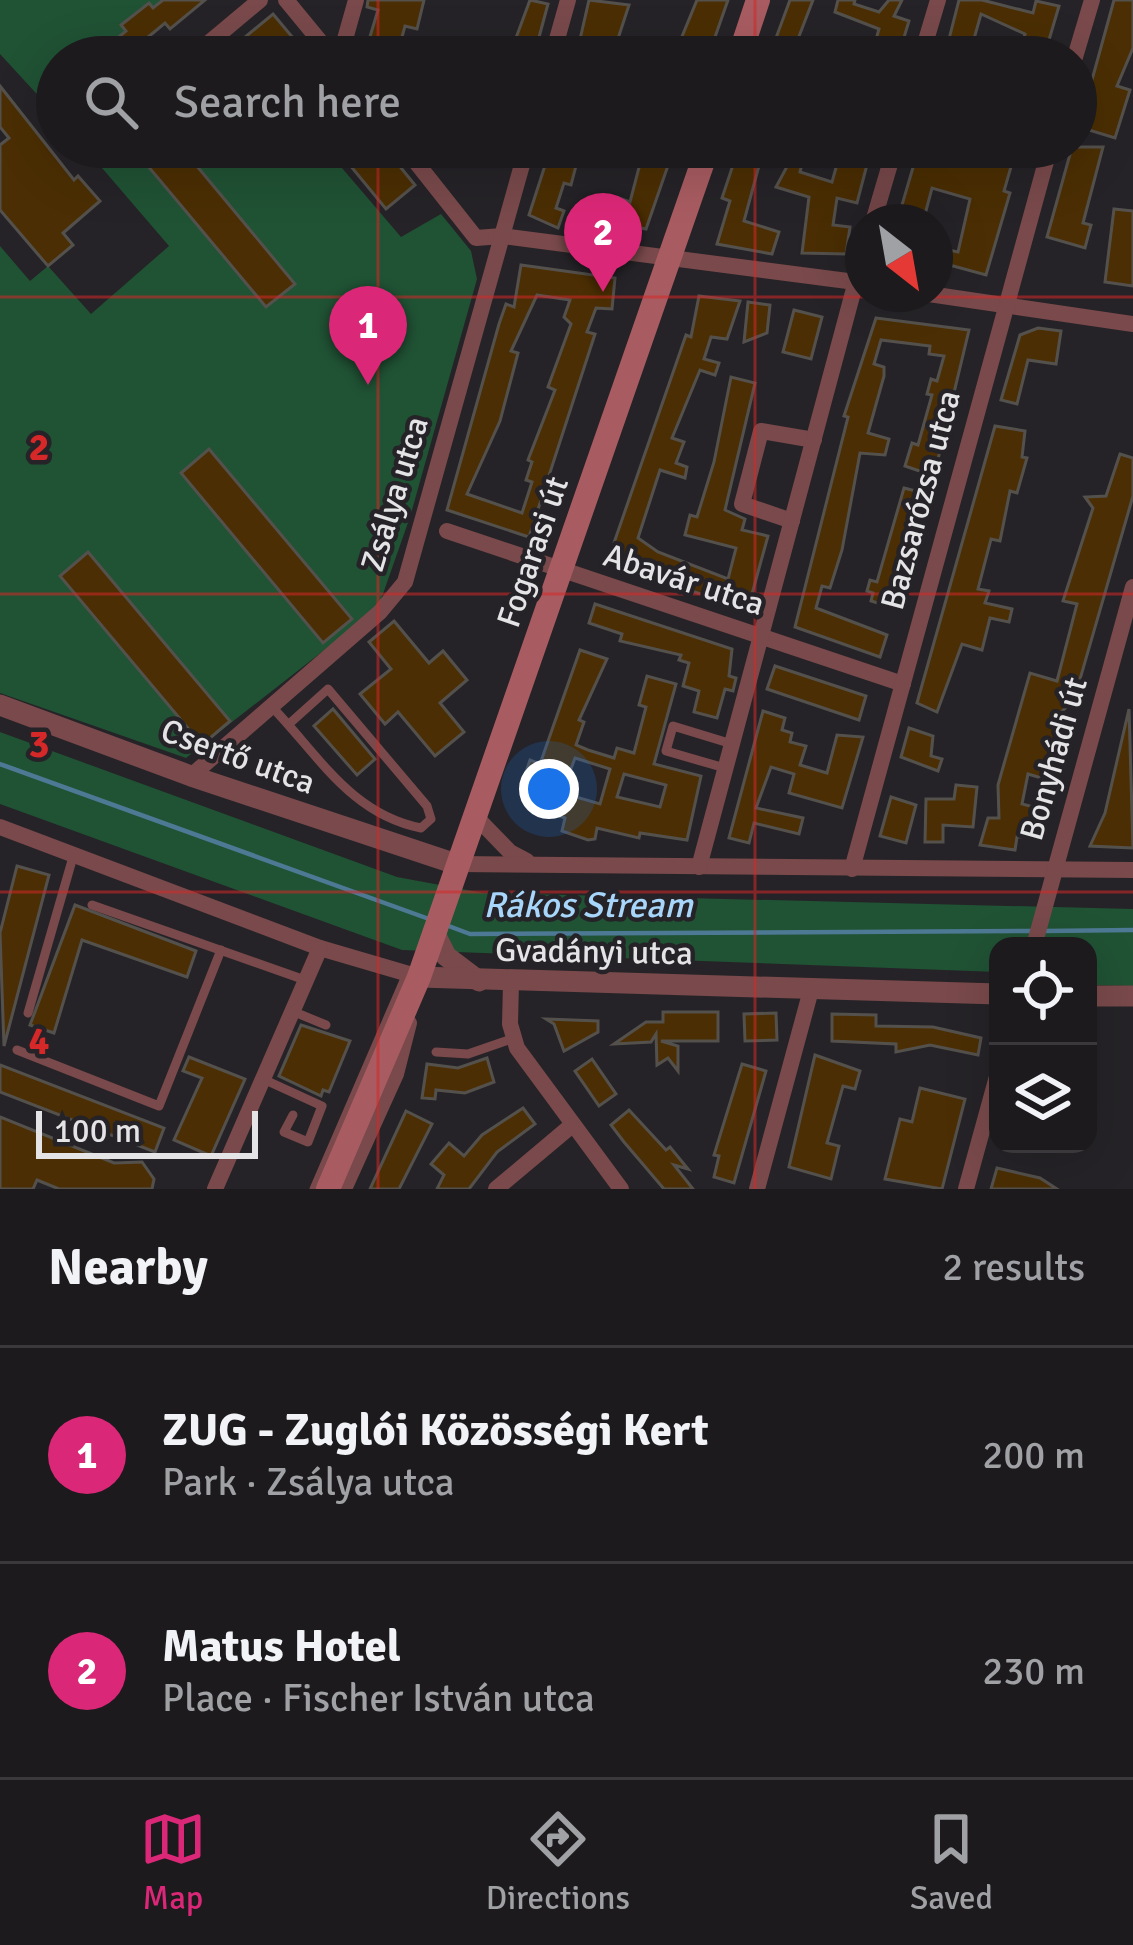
<!DOCTYPE html>
<html lang="en">
<head>
<meta charset="utf-8">
<style>
  :root { --surface:#1c1a1d; --page:#29272a; --text:#f1f3f6; --muted:#a0a1a4; --line:#3a383b; --accent:#db2777 }
  body { margin:0; font-family:Signika,sans-serif; background:var(--page); color:var(--text) }
  .controls { position:absolute; right:36px; bottom:36px; display:grid; overflow:hidden; border-radius:24px; box-shadow:0 12px 48px #0002 }
  .controls button { width:108px; height:108px; display:grid; place-items:center; padding:0; border:0; border-bottom:3px solid var(--line); background:var(--surface); color:var(--text); font:60px sans-serif }
  .compass { position:absolute; left:845px; top:204px; width:108px; height:108px; border-radius:50%; background:var(--surface); box-shadow:0 12px 48px #0002; rotate:149deg }
  .scale { position:absolute; left:36px; bottom:30px; width:222px; box-sizing:border-box; padding-left:12px; border:6px solid #e4e3e5; border-top:0; font-size:33px; line-height:42px; white-space:nowrap; color:#e4e3e5; -webkit-text-stroke:9px #252327; paint-order:stroke }
  .you { position:absolute; left:549px; top:789px; width:42px; height:42px; margin:-30px; border:9px solid #fff; border-radius:50%; background:#1a73e8; box-shadow:0 0 0 18px #1a73e833 }
  .badge { display:grid; place-items:center; width:78px; height:78px; border-radius:50%; background:var(--accent); color:#fff; font-size:39px; font-weight:700 }
  .pin { position:absolute; translate:-50% -99px; filter:drop-shadow(0 3px 6px #0008) }
  .pin::after { content:''; position:absolute; top:63px; width:42px; height:36px; background:inherit; clip-path:polygon(0 0,100% 0,50% 100%) }
  .list { margin:0; padding:0; list-style:none }
  h2 { display:flex; justify-content:space-between; align-items:center; height:156px; margin:0; padding:0 48px; font-size:51px }
  h2 small { font-size:39px; font-weight:400; color:var(--muted) }
  .list li { display:grid; grid-template-columns:78px 1fr auto; gap:36px; align-items:center; box-sizing:border-box; height:216px; padding:0 48px; border-top:3px solid var(--line) }
  .list b { display:block; font-size:45px; white-space:nowrap }
  .list p { margin:0; font-size:39px; white-space:nowrap; color:var(--muted) }
  .list em { font-size:39px; font-style:normal; color:var(--muted) }
  .icon { flex:none; width:66px; height:66px; fill:none; stroke:currentColor; stroke-width:2; stroke-linecap:round; stroke-linejoin:round }
  .map { position:relative; flex:none; width:1133px; height:1189px; overflow:hidden }
  .search { position:absolute; background:var(--surface); box-shadow:0 12px 48px #0002; left:36px; right:36px; top:36px; height:132px; display:flex; align-items:center; gap:30px; box-sizing:border-box; padding:0 42px; border-radius:66px; color:var(--muted); font-size:45px }
  .sheet { height:588px; background:var(--surface) }
  nav { display:flex; justify-content:space-around; align-items:center; box-sizing:border-box; height:168px; border-top:3px solid var(--line); background:var(--surface); font-size:33px; color:var(--muted) }
  nav a { display:grid; justify-items:center; gap:6px }
  nav .on { color:var(--accent) }
  .map>svg:first-child { display:block }
</style>
</head>
<body>
<div class="map">
<svg width="1133" height="1189" viewBox="0 0 1133 1189">
  <rect width="100%" height="100%" fill="#252327"/>
  <!-- green -->
  <g fill="#205234">
    <polygon points="0,0 163,0 153,8 148,3 122,24 126,31 99,54 95,49 85,57 57,57 57,116 0,54"/>
    <polygon points="84,147 324,147 401,237 441,214 471,251 477,279 410,517 378,608 186,758 0,693 0,246 30,281 48,266 91,314 169,246"/>
    <polygon points="0,732 397,877 483,893 1133,909 1133,986 1088,985 1088,946 998,946 998,972 402,950 0,804"/>
  </g>
  <g fill="none" stroke-linecap="round" stroke-linejoin="round">
    <!-- stream -->
    <g stroke="#4e7994" stroke-width="4.5">
      <polyline points="0,764 429,919"/>
      <polyline points="446,925 470,934 1033,931"/>
      <polyline points="1044,931 1133,930"/>
    </g>
  </g>
  <!-- building -->
  <g fill="#4b2e03" stroke="#54514d" stroke-width="3" fill-rule="evenodd">
    <polygon points="163,0 205,0 170,29 165,23 153,33 138,45 143,51 136,57 95,57 126,31 121,25 149,3 153,8"/>
    <polygon points="368,0 424,0 417,29 405,26 399,48 369,40 378,10 367,7"/>
    <polygon points="530,0 548,4 535,52 539,57 482,51 486,39 513,46"/>
    <polygon points="589,0 629,5 612,57 576,57"/>
    <polygon points="697,0 728,0 708,57 684,57 689,42 681,39"/>
    <polygon points="790,0 813,0 791,57 769,57"/>
    <polygon points="838,0 855,0 854,4 879,12 889,0 902,0 894,16 909,21 898,57 871,57 879,29 835,12"/>
    <polygon points="959,0 982,0 1033,13 1036,1 1059,6 1044,57 1019,57 1025,34 981,14 970,53 947,47"/>
    <polygon points="1114,0 1133,0 1133,48 1117,86 1130,90 1115,138 1079,127"/>
    <polygon points="273,14 309,57 260,57 244,38"/>
    <polygon points="0,86 74,180 78,176 100,201 63,233 73,245 48,266 0,210 0,145 9,138 0,127"/>
    <polygon points="132,147 181,147 295,284 266,307"/>
    <polygon points="335,147 384,147 415,185 386,209"/>
    <polygon points="551,147 581,147 571,185 564,183 556,208 564,211 558,228 529,215"/>
    <polygon points="610,147 651,147 672,154 646,229 612,223 619,198 630,202 641,160"/>
    <polygon points="739,147 763,151 744,221 779,232 772,254 717,244 730,201 722,198"/>
    <polygon points="816,147 855,147 869,157 857,203 837,198 833,225 850,227 846,254 802,253 809,197 776,187 790,161 802,164 800,172 832,182 839,157"/>
    <polygon points="919,147 944,147 987,161 990,153 1013,160 1004,191 1010,193 986,275 935,261 935,247 958,252 970,199 932,188 923,222 897,222"/>
    <polygon points="1072,147 1103,147 1083,223 1091,225 1085,248 1047,237"/>
    <polygon points="1114,209 1133,211 1133,286 1105,282"/>
    <path d="M521,265L615,278L612,309L596,308L587,332L595,334L529,537L447,510L499,324L506,304L514,307ZM537,295L570,300L564,317L571,324L548,387L555,390L528,460L532,462L526,480L532,482L522,513L467,494L500,421L518,353L511,351Z"/>
    <polygon points="699,296 740,301 727,339 711,337 704,359 719,363 715,375 700,370 672,438 684,442 676,463 687,467 685,478 660,470 638,538 658,552 728,579 736,548 685,535 690,515 697,517 714,462 731,377 755,383 725,510 745,519 742,530 768,536 747,612 729,605 732,593 710,587 707,596 607,563 686,335 691,337"/>
    <polygon points="748,302 770,305 767,333 744,342"/>
    <polygon points="794,310 822,317 811,359 783,352"/>
    <polygon points="876,318 969,330 934,476 905,466 912,443 918,445 932,395 927,394 931,379 937,381 944,356 929,354 930,346 881,340 874,364 884,367 884,376 868,433 889,439 885,455 860,453 842,550 830,588 822,586 816,608 887,635 880,657 795,627 848,417 844,416"/>
    <polygon points="1038,328 1061,331 1056,364 1028,360 1017,404 1001,400 1020,335"/>
    <polygon points="995,426 1025,431 1022,457 1027,458 1017,493 1010,491 1000,541 991,539 978,589 989,591 985,603 1012,609 1009,622 990,618 982,650 962,644 937,712 917,703"/>
    <polygon points="209,449 352,619 323,643 181,473"/>
    <polygon points="1120,454 1133,458 1133,496 1074,700 1057,716 1072,720 1048,780 1028,774 1022,804 1045,810 1038,836 1017,837 1015,850 980,845 988,818 999,818 998,785 1030,673 1057,681 1077,604 1063,601 1093,508 1085,497 1106,496"/>
    <polygon points="904,488 928,494 894,608 871,601 873,593 867,591 870,580 877,582"/>
    <polygon points="88,552 230,721 202,745 60,576"/>
    <polygon points="595,604 732,649 729,676 736,678 733,691 725,689 717,718 694,712 699,691 683,686 689,663 679,660 681,655 620,641 622,634 589,623"/>
    <polygon points="394,621 429,663 443,651 467,680 440,703 464,732 435,756 398,712 385,724 360,694 391,669 369,642"/>
    <path d="M580,650L607,659L579,720L584,722L576,745L588,750L614,758L617,748L634,753L646,707L639,705L647,676L676,684L654,764L701,776L687,840L640,833L639,838L597,828L595,839L588,840L562,831L565,818L526,803L537,776L526,772L530,760L540,764ZM575,758L610,769L600,804L562,793ZM624,774L666,785L660,807L617,797Z"/>
    <polygon points="775,666 866,696 859,720 767,689"/>
    <polygon points="333,709 375,759 357,775 314,726"/>
    <polygon points="1129,709 1133,848 1090,846 1105,813"/>
    <polygon points="763,711 785,718 782,730 792,733 790,742 806,746 800,765 827,773 837,735 863,737 842,808 789,793 794,774 771,767 756,808 803,818 799,834 754,823 749,843 729,838"/>
    <polygon points="909,728 933,736 931,756 942,759 938,771 901,757"/>
    <polygon points="956,785 977,787 973,827 943,825 943,842 925,842 926,799 954,799"/>
    <polygon points="891,797 916,805 906,843 880,836"/>
    <polygon points="17,866 49,875 4,1046 0,933"/>
    <polygon points="75,905 196,951 187,977 82,940 54,1033 30,1025"/>
    <polygon points="663,1012 718,1012 718,1041 661,1041 678,1046 678,1071 668,1058 657,1065 656,1034 651,1042 614,1044 646,1022 663,1022"/>
    <polygon points="776,1013 777,1040 745,1041 744,1014"/>
    <polygon points="832,1014 876,1015 876,1026 933,1027 981,1038 978,1055 930,1045 896,1052 896,1044 832,1041"/>
    <polygon points="546,1019 598,1021 598,1032 564,1051 554,1024"/>
    <polygon points="301,1025 350,1041 329,1092 323,1090 321,1096 279,1076"/>
    <polygon points="815,1055 860,1071 855,1089 843,1086 827,1143 839,1146 831,1179 789,1167"/>
    <polygon points="189,1057 245,1079 211,1156 174,1140 202,1078 183,1071"/>
    <polygon points="487,1058 494,1082 465,1093 436,1090 435,1099 422,1098 427,1064 458,1068"/>
    <polygon points="592,1059 616,1094 599,1106 575,1071"/>
    <polygon points="742,1064 766,1071 734,1183 714,1177 719,1156 714,1155"/>
    <polygon points="0,1065 164,1128 155,1152 0,1092"/>
    <polygon points="920,1088 965,1099 942,1189 885,1179 900,1119 912,1122"/>
    <polygon points="523,1108 535,1124 497,1152 469,1189 437,1189 444,1175 431,1164 449,1143 464,1156 482,1135"/>
    <polygon points="629,1110 666,1150 670,1147 688,1169 674,1165 693,1189 664,1189 624,1142 611,1125"/>
    <polygon points="406,1111 432,1124 399,1189 370,1189"/>
    <polygon points="0,1117 114,1163 142,1162 154,1179 152,1189 59,1189 37,1180 33,1189 0,1189"/>
    <polygon points="997,1168 1040,1178 1057,1189 991,1189"/>
  </g>
  <g fill="none" stroke-linecap="round" stroke-linejoin="round">
    <!-- service -->
    <g stroke="#79494b" stroke-width="9">
      <path d="M271,706C318,754 350,814 421,828L431,819L427,806L328,689L289,724"/>
      <polyline points="725,768 666,751 673,726 732,744"/>
      <polyline points="92,905 305,980"/>
      <polyline points="292,1011 326,1025"/>
      <polyline points="28,1013 73,857"/>
      <polyline points="17,1050 159,1106 221,950"/>
      <polyline points="436,1052 468,1054 514,1038"/>
      <polyline points="263,1079 322,1106 308,1142 284,1132 293,1115"/>
      <polyline points="314,1189 406,976"/>
    </g>
    <!-- minor -->
    <g stroke="#79494b" stroke-width="16">
      <polyline points="286,0 333,57"/>
      <polyline points="192,57 260,0"/>
      <polyline points="340,57 356,0"/>
      <polyline points="552,57 568,0"/>
      <polyline points="921,57 938,0"/>
      <polyline points="1075,57 1092,0"/>
      <polyline points="404,147 476,238 502,236 863,283"/>
      <polyline points="873,222 895,147"/>
      <polyline points="929,294 1133,324"/>
      <polyline points="792,521 742,504 761,431 814,440"/>
      <polyline points="447,531 903,684"/>
      <polyline points="191,776 380,612 405,582 527,147"/>
      <polyline points="476,817 510,852 527,861"/>
      <polyline points="0,827 320,948 419,977 417,986"/>
      <polyline points="456,864 1133,870"/>
      <polyline points="699,867 863,255"/>
      <polyline points="852,869 1050,147"/>
      <polyline points="1034,946 1133,587"/>
      <polyline points="511,983 510,1024 517,1048 621,1189"/>
      <polyline points="215,1189 320,948"/>
      <polyline points="344,1189 396,1074 409,1023"/>
      <polyline points="496,1189 571,1126"/>
      <polyline points="757,1189 811,990"/>
      <polyline points="966,1189 998,1073"/>
    </g>
    <!-- tertiary -->
    <g stroke="#79494b" stroke-width="21">
      <polyline points="0,705 191,776 456,864"/>
      <polyline points="434,932 446,956 479,981"/>
      <polyline points="419,977 998,994"/>
      <polyline points="1088,996 1133,996"/>
    </g>
    <!-- secondary -->
    <g stroke="#a85c61" stroke-width="24">
      <polyline points="739,57 758,0"/>
      <polyline points="328,1189 419,977 708,147"/>
    </g>
  </g>
  <!-- grid -->
  <path fill="none" stroke="#d62828" stroke-width="3" stroke-opacity="0.55" d="M378,0V57M755,0V57M378,147V1189M755,147V1189M0,297H1133M0,594H1133M0,892H1133"/>
  <g text-anchor="middle" dominant-baseline="central" stroke-width="9" stroke-linejoin="round" paint-order="stroke">
    <!-- street labels -->
    <g font-size="33" fill="#e4e3e5" stroke="#252327">
      <text transform="translate(395 494) rotate(-73)">Zsálya utca</text>
      <text transform="translate(921 500) rotate(-75)">Bazsarózsa utca</text>
      <text transform="translate(533 552) rotate(-71)">Fogarasi út</text>
      <text transform="translate(684 580) rotate(18)">Abavár utca</text>
      <text transform="translate(238 757) rotate(20)">Csertő utca</text>
      <text transform="translate(1054 759) rotate(-74)">Bonyhádi út</text>
      <text transform="translate(594 952) rotate(1)">Gvadányi utca</text>
    </g>
    <!-- water labels -->
    <g font-size="36" font-style="italic" fill="#a7d6fa" stroke="#252327">
      <text x="588" y="905">Rákos Stream</text>
    </g>
  </g>
  <g font-size="39" text-anchor="middle" font-weight="bold" fill="#d62828" stroke="#252327" stroke-width="9" stroke-linejoin="round" paint-order="stroke">
    <text x="39" y="460">2</text>
    <text x="39" y="757">3</text>
    <text x="39" y="1054">4</text>
  </g>
</svg>
<div class="controls">
<button><svg class="icon" aria-label="locate" viewBox="0 0 24 24"><circle cx="12" cy="12" r="6"/><path d="M12 2v4M12 18v4M2 12h4M18 12h4"/></svg></button>
<button><svg class="icon" aria-label="layers" viewBox="0 0 24 24"><path d="M12 4l9 5-9 5-9-5zM3 14l9 5 9-5"/></svg></button>
</div>
<svg class="compass" viewBox="-18 -18 36 36"><path d="M0-13l5 13h-10z" fill="#e53935"/><path d="M0 13l5-13h-10z" fill="#a0a1a4"/></svg>
<div class="scale">100 m</div>
<div class="you"></div>
<div class="pin badge" style="left:368px;top:385px">1</div>
<div class="pin badge" style="left:603px;top:292px">2</div>
<div class="search"><svg class="icon" aria-label="search" viewBox="0 0 24 24"><circle cx="10" cy="10" r="6"/><path d="M15 15l6 6"/></svg>Search here</div>
</div>
<section class="sheet">
<h2>Nearby<small>2 results</small></h2>
<ul class="list">
<li><span class="badge">1</span><div><b>ZUG - Zuglói Közösségi Kert</b><p>Park · Zsálya utca</p></div><em>200 m</em></li>
<li><span class="badge">2</span><div><b>Matus Hotel</b><p>Place · Fischer István utca</p></div><em>230 m</em></li>
</ul>
</section>
<nav>
<a class="on"><svg class="icon" aria-label="map" viewBox="0 0 24 24"><path d="M3 6l6-2 6 2 6-2v14l-6 2-6-2-6 2zM9 4v14M15 6v14"/></svg>Map</a>
<a><svg class="icon" aria-label="directions" viewBox="0 0 24 24"><path d="M12 3l9 9-9 9-9-9zM9 14v-3h6M13 9l2 2-2 2"/></svg>Directions</a>
<a><svg class="icon" aria-label="saved" viewBox="0 0 24 24"><path d="M7 4h10v16l-5-4-5 4z"/></svg>Saved</a>
</nav>
</body>
</html>
